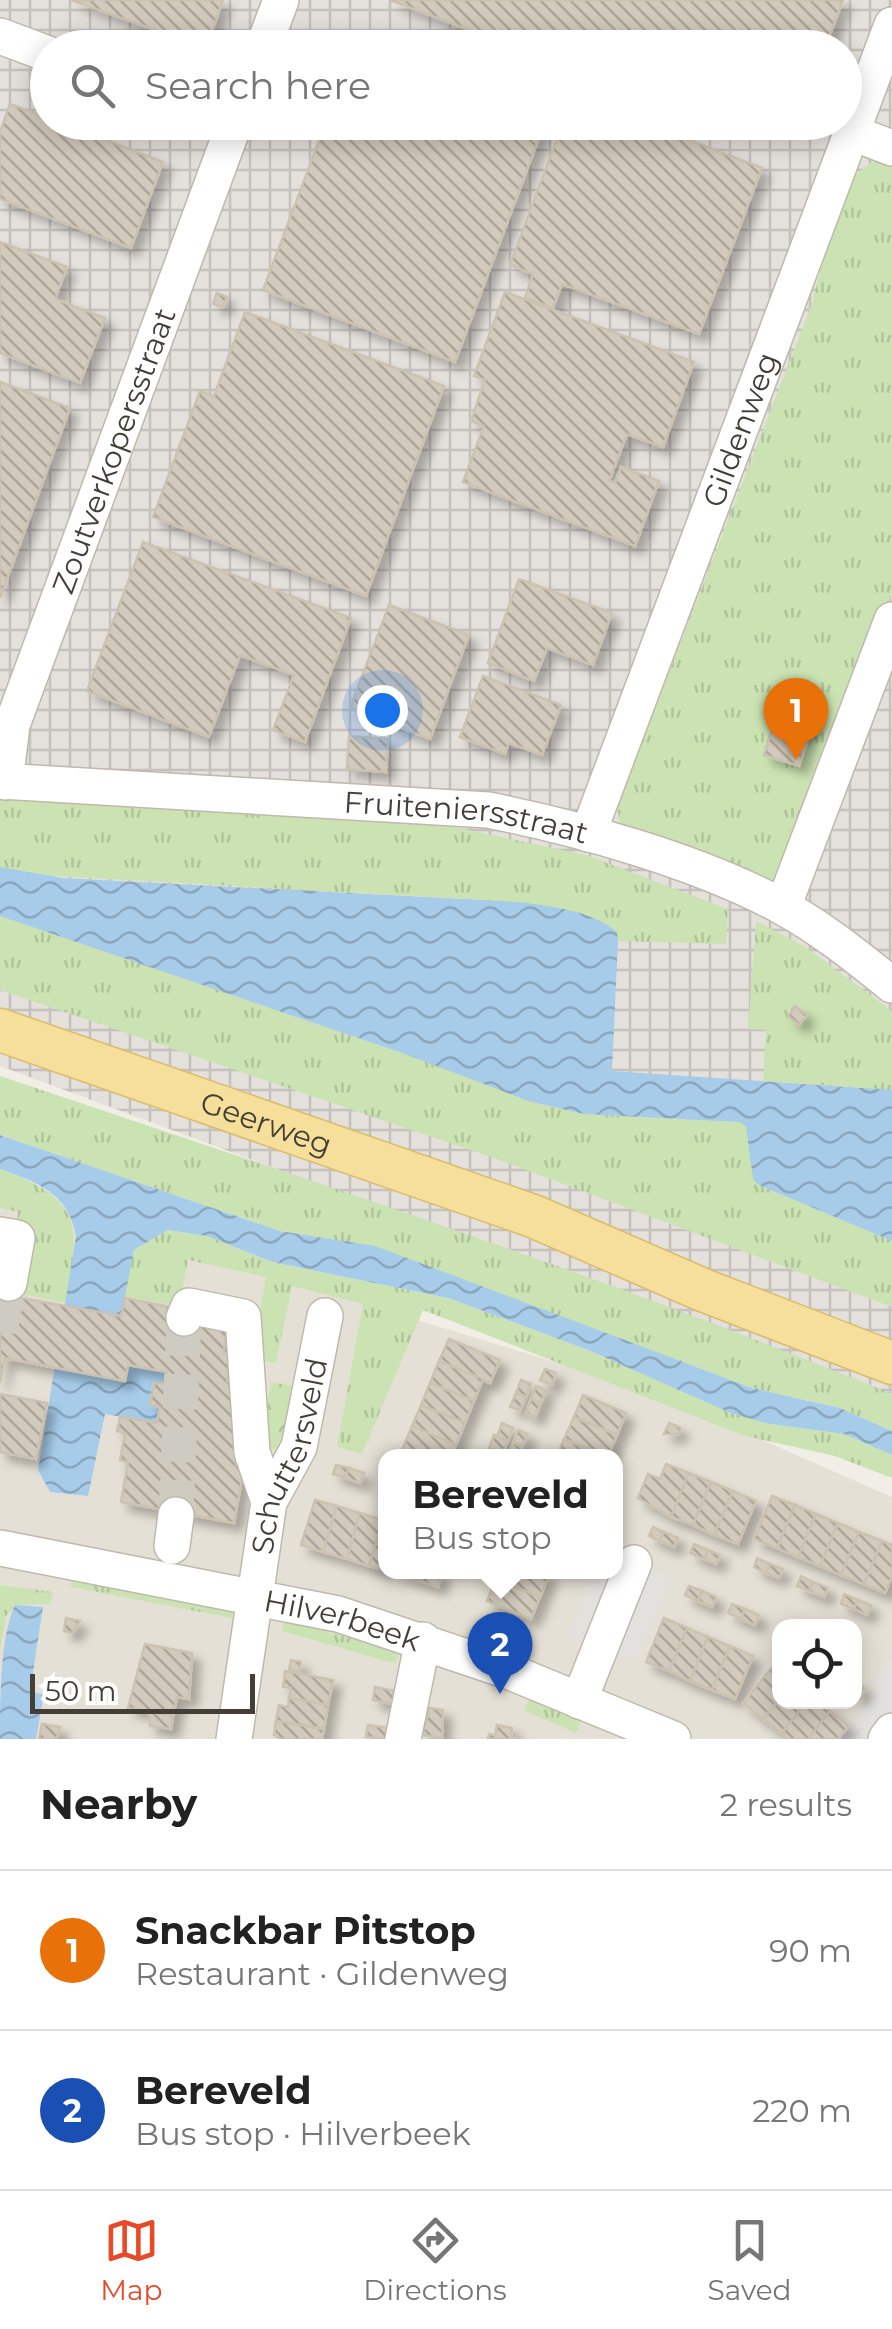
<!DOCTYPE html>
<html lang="en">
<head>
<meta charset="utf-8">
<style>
  :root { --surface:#fff; --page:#f6f6f6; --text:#222; --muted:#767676; --line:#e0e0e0; --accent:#e84a27 }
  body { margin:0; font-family:Montserrat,sans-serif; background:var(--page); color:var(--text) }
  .controls { position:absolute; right:30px; bottom:30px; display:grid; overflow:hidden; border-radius:20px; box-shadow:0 5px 25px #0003 }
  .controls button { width:90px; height:90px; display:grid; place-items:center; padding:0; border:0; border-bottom:2px solid var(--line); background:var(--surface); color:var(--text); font:50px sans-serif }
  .scale { position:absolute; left:30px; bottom:25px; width:225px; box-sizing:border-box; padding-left:10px; border:5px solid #443f36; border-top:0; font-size:28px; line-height:35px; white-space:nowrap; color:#443f36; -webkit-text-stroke:8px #fff; paint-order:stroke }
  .you { position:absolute; left:382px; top:710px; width:35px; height:35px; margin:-25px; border:8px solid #fff; border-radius:50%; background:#1a73e8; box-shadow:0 0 0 15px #1a73e833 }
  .badge { display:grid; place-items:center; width:65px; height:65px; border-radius:50%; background:var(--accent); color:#fff; font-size:32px; font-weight:700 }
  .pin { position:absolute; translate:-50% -82px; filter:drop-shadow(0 2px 5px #0008) }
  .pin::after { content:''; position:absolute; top:52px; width:35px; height:30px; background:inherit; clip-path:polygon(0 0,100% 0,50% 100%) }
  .popup { position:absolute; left:378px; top:1449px; width:245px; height:130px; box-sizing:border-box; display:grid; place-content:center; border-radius:20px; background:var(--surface); filter:drop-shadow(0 2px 8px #0005); font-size:32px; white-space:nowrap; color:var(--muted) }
  .popup b { font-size:38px; color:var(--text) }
  .popup::after { content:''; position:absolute; left:50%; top:100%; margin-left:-20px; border:20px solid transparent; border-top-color:var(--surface) }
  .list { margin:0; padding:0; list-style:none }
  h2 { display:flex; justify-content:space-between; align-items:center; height:130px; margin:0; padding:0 40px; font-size:42px }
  h2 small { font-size:32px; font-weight:400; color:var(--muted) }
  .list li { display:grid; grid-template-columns:65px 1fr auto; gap:30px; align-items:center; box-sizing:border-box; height:160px; padding:0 40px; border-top:2px solid var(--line) }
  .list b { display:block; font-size:38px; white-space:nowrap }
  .list p { margin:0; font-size:32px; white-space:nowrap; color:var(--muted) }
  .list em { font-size:32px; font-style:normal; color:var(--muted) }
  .icon { flex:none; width:55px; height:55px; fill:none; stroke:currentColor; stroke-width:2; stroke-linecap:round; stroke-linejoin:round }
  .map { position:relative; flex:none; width:892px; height:1739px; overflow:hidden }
  .search { position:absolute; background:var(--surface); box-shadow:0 5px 25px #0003; left:30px; right:30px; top:30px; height:110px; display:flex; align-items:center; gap:25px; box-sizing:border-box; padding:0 35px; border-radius:55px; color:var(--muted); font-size:38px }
  .sheet { height:450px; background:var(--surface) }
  nav { display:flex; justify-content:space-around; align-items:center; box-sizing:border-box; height:140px; border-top:2px solid var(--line); background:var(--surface); font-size:28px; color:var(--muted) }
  nav a { display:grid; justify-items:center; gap:5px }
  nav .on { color:var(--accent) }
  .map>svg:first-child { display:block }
</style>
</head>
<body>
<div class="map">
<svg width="892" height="1739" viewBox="0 0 892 1739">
  <defs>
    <pattern id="industrial-grid" width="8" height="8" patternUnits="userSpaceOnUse" patternTransform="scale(2.5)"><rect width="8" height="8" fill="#e4e0db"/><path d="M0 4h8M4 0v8" fill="none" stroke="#c5c1bd"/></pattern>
    <pattern id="grass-tufts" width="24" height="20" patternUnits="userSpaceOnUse" patternTransform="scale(2.5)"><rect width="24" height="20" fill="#cbe3b2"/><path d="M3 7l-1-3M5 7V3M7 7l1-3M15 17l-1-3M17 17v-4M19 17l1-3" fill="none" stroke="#b0c49a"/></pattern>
    <pattern id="forest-crowns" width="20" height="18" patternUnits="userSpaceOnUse" patternTransform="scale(2.5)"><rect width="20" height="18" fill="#cbe3b2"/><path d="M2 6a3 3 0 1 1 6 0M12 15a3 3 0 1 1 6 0" fill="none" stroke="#b0c49a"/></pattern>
    <pattern id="water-waves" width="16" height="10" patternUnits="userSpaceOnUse" patternTransform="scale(2.5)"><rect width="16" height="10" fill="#a7ccea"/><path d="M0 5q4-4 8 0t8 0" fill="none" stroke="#8aa7be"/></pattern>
    <pattern id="building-back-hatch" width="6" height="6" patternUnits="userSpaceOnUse" patternTransform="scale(2.5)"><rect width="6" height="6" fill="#d2cabc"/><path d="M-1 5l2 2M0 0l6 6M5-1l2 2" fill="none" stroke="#aca59a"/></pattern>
    <filter id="shadow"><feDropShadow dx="8" dy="8" stdDeviation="5" flood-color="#0004"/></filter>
  </defs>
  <rect width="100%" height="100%" fill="#f1eee6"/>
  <!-- residential -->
  <path fill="#e5e0d5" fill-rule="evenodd" d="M0,1193L650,1391L892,1497V1739H0ZM385,1456H615V1572H385ZM780,1626H854V1702H780Z"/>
  <!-- industrial -->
  <path fill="url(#industrial-grid)" fill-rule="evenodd" d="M0,0H892V1430L470,1241L0,1066ZM48,48H844V122H48Z"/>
  <!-- grass -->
  <g fill="url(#grass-tufts)">
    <polygon points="888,159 892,160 892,593 779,890 620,823 617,807 811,306 844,185 870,163"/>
    <polygon points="0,799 454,827 586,855 728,909 726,944 618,941 608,925 553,907 519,902 36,875 0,867"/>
    <polygon points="0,916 405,1054 528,1101 584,1114 740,1122 746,1126 753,1178 759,1185 892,1241 892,1307 491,1157 0,990"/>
    <polygon points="756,921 804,946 892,1011 892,1090 763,1081 766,1030 748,1029"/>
    <path d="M0,1076C300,1177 600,1274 892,1394V1431L840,1408L752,1388L375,1247L280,1231L0,1135Z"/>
    <path d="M0,1169C83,1199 80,1223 67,1303L13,1292L11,1265L18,1212L0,1208Z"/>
    <polygon points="166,1230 207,1236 272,1262 448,1298 588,1350 734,1414 770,1424 844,1434 892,1455 892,1478 835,1456 745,1436 423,1310 362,1454 337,1447 363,1304 292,1286 276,1363 252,1359 266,1277 188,1260 179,1306 124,1296 134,1250"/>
    <polygon points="72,1574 234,1606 232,1618 71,1587"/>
    <polygon points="0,1585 53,1592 50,1604 15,1605 6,1616 0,1651"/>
    <polygon points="284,1619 399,1652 396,1664 282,1631"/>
    <polygon points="529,1699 581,1721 576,1733 525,1711"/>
  </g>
  <!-- forest -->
  <polygon fill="url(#forest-crowns)" points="271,1382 294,1386 283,1451 261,1447"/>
  <!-- parking -->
  <g fill="#e3e1de">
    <polygon points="615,1554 672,1576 635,1663 569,1635 593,1572 615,1572"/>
    <polygon points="892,1657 892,1739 841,1739 879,1688 873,1683"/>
  </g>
  <!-- water -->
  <g fill="url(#water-waves)">
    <path d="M0,867L63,878L519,902C551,906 592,911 617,932L618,941L612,1071L892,1090V1241L759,1185L753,1179L746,1127L740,1122L584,1114L528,1101L405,1054L0,916Z"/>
    <path d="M0,1135L280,1231L375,1246L752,1388L840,1408L892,1431V1455L844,1434L770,1424L733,1414L588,1350L448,1298L272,1262L207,1236L167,1230L134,1250L109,1378L125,1381L128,1366L166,1373L164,1384L153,1383L149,1405L159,1407L156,1423L105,1414L88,1496L50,1492L38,1470L76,1236C68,1193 38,1183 0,1169Z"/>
    <path d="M15,1605L43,1607L30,1692L44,1694L36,1739H0C0,1700 0,1636 15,1605Z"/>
  </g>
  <!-- building -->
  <g fill="url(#building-back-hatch)" stroke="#ccc2b0" stroke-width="2.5" filter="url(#shadow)">
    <polygon points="71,0 223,0 206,48"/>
    <polygon points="390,0 843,0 825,48 517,48"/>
    <polygon points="360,35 392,48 354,48"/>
    <polygon points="10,104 48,118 48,122 59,122 163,162 131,248 0,199 0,132"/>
    <polygon points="326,122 545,122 455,362 263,290"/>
    <polygon points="563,122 642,122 762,168 699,334 562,284 553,308 525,298 533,274 510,265"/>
    <polygon points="0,242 67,267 55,299 105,318 80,383 0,353"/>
    <polygon points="505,292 694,362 663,447 627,434 609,481 615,483 621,467 659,481 635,546 463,482 484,426 471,421 485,380 474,376"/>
    <polygon points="217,293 227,297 223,307 213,304"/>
    <polygon points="245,312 444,386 366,596 153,517 200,391 214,396"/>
    <polygon points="0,382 70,408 0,598"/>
    <polygon points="143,542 351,618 305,742 273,730 294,675 240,655 209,737 87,691"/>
    <polygon points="519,579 612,613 593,665 547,648 534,681 488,663"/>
    <polygon points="389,605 469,635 430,739 350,708"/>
    <polygon points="483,676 561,705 542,755 509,743 505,754 460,737"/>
    <polygon points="780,704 816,715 799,766 764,755"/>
    <polygon points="349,736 388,739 386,772 347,769"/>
    <polygon points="795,1006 807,1015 799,1025 788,1016"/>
    <polygon points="0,1284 16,1297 121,1316 125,1298 180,1309 228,1327 223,1353 231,1354 227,1381 234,1383 230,1409 238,1411 233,1438 241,1439 236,1465 244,1467 234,1523 121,1502 128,1462 120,1460 125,1433 117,1431 120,1417 157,1423 160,1407 150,1405 154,1383 165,1384 167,1372 128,1365 125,1381 5,1358 0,1383"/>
    <polygon points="449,1339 500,1360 490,1383 439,1361"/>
    <polygon points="439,1361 483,1379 474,1401 430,1383"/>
    <polygon points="545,1369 556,1373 552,1385 540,1380"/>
    <polygon points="521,1380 531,1384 526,1397 516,1393"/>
    <polygon points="430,1383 474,1401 465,1423 421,1405"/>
    <polygon points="536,1386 546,1390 541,1403 531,1399"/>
    <polygon points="516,1393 526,1397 520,1410 510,1407"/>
    <polygon points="0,1394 47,1403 36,1459 0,1452"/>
    <polygon points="583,1395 626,1413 617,1435 574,1417"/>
    <polygon points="531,1399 541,1403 535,1417 526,1413"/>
    <polygon points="421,1405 465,1423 456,1445 412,1426"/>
    <polygon points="574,1417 617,1435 608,1456 564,1439"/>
    <polygon points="502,1423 513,1428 508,1441 497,1436"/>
    <polygon points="669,1423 681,1428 678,1434 664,1434"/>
    <polygon points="412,1426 456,1445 451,1456 408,1456 409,1452 402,1450"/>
    <polygon points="518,1430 528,1434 522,1447 513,1443"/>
    <polygon points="494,1435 508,1441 502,1454 489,1448"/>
    <polygon points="564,1439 606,1456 557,1456"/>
    <polygon points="513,1443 522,1447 519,1456 508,1456"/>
    <polygon points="666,1464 689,1473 671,1517 638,1498 648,1474 660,1479"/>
    <polygon points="336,1465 349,1468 345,1478 333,1474"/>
    <polygon points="349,1468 364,1473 360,1483 345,1478"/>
    <polygon points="689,1473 711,1482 693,1525 671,1517"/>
    <polygon points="711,1482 733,1491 714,1535 693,1525"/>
    <polygon points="733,1491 756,1501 738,1544 714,1535"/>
    <polygon points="772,1496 795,1505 777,1548 754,1539"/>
    <polygon points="315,1500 337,1506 323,1552 301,1545"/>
    <polygon points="795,1505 816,1514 798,1557 777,1548"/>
    <polygon points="337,1506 360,1513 347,1559 323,1552"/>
    <polygon points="360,1513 383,1520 369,1566 347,1559"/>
    <polygon points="816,1514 838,1523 820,1566 798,1557"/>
    <polygon points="383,1520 385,1521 385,1570 369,1566"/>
    <polygon points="838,1523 859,1532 841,1575 820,1566"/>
    <polygon points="653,1527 664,1532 660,1541 649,1536"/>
    <polygon points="664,1532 678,1538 674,1547 660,1541"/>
    <polygon points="859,1532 882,1541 864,1584 841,1575"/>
    <polygon points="882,1541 892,1545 892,1576 885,1593 864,1584"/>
    <polygon points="694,1544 708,1550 704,1559 690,1553"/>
    <polygon points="708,1550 720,1555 716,1564 704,1559"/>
    <polygon points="757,1558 770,1564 766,1573 754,1567"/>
    <polygon points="770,1564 783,1569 779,1578 766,1573"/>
    <polygon points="392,1572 416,1572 414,1579"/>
    <polygon points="416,1572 442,1572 438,1587 414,1579"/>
    <polygon points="499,1572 541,1572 549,1575 540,1597 496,1579"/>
    <polygon points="801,1576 813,1582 809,1591 797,1586"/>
    <polygon points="496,1579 540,1597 531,1619 487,1601"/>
    <polygon points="813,1582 828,1588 824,1597 809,1591"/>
    <polygon points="689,1586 702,1591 698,1601 685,1595"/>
    <polygon points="702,1591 716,1597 712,1607 698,1601"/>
    <polygon points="844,1594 858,1600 854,1609 841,1604"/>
    <polygon points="858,1600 871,1605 867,1615 854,1609"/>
    <polygon points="732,1604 745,1609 741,1619 728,1613"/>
    <polygon points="745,1609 759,1615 755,1625 741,1619"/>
    <polygon points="66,1618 80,1621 72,1633 64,1631"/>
    <polygon points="664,1618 687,1628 669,1671 646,1662"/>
    <polygon points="687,1628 708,1637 690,1681 669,1671"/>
    <polygon points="708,1637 730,1646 712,1690 690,1681"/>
    <polygon points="145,1644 192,1653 189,1699 177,1697 173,1716 128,1708"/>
    <polygon points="730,1646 753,1656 735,1699 712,1690"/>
    <polygon points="291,1660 301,1662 299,1671 289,1670"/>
    <polygon points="773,1666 780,1671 780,1699 763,1719 743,1703"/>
    <polygon points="285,1671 333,1680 328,1705 289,1698 291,1688 283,1687"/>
    <polygon points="854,1680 865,1689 858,1697 854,1694"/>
    <polygon points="375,1687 395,1691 393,1704 373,1700"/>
    <polygon points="289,1698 328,1705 324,1729 276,1721 279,1705 288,1707"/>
    <polygon points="780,1699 807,1702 782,1733 763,1719"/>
    <polygon points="807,1702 817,1702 830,1711 808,1739 789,1739 782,1733"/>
    <polygon points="430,1708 443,1710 442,1738 422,1735"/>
    <polygon points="830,1711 849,1726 838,1739 808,1739"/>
    <polygon points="149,1712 173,1716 171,1729 150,1726"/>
    <polygon points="276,1721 324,1729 322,1739 282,1739 274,1735"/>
    <polygon points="42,1724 60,1727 57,1739 39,1739"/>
    <polygon points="368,1725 388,1728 387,1739 366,1737"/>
    <polygon points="497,1725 512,1728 511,1738 516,1739 488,1739 489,1734 495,1735"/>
  </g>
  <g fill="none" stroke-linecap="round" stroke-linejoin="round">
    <!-- minor-tunnel -->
    <g stroke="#cecbc3" stroke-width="35" stroke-dasharray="35 18" stroke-linecap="butt">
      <polyline points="0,1331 9,1283"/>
      <polyline points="176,1515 184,1318"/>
    </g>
    <!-- minor casing -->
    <g stroke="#bfb9ac" stroke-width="38">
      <g id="minor">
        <polyline points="0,36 48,54"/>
        <polyline points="263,48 281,0"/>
        <polyline points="853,133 892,148"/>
        <path id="s1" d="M0,781L488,810C579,828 697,861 779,905C820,927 856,956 892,985"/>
        <path id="s2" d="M5,782L12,725L235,122"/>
        <path id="s3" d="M588,834L892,25"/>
        <polyline points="783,907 892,620"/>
        <polyline points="0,1235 17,1238 9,1283"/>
        <polyline points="184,1318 189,1306 243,1317 252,1452 269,1502"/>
        <polyline points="172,1546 176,1515"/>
        <path id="s4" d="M0,1548L338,1614L508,1671L673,1739"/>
        <polyline points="579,1701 634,1563"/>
        <path id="s5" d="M234,1739L269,1502L299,1447L325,1316"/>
        <polyline points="403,1739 423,1640"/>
        <polyline points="886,1739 892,1731"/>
      </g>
    </g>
    <!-- major casing -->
    <g stroke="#d9bc6c" stroke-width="45">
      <g id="major">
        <path id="s6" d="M0,1030L533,1216L703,1290L892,1363"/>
      </g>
    </g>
    <!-- minor -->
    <use href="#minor" stroke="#fff" stroke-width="35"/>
    <!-- major -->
    <use href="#major" stroke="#f6df9b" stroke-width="42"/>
  </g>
  <g text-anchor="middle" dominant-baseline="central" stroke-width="8" stroke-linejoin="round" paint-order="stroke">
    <!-- street labels -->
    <g font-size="30" fill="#443f36" stroke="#fff">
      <text stroke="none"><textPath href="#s3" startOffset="432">Gildenweg</textPath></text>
      <text stroke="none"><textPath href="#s2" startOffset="350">Zoutverkopersstraat</textPath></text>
      <text stroke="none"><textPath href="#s1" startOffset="468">Fruiteniersstraat</textPath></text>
      <text stroke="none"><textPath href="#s6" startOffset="282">Geerweg</textPath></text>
      <text stroke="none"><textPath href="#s5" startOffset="290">Schuttersveld</textPath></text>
      <text stroke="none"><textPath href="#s4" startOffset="350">Hilverbeek</textPath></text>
    </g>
  </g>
</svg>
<div class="controls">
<button><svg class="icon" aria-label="locate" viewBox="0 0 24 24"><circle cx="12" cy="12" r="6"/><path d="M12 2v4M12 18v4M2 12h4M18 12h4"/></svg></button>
</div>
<div class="scale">50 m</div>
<div class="you"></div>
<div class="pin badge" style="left:796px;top:760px;background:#e8710a">1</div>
<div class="pin badge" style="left:500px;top:1694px;background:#1a4fb4">2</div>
<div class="popup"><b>Bereveld</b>Bus stop</div>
<div class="search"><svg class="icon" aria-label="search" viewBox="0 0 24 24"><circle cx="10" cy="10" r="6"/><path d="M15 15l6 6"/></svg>Search here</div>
</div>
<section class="sheet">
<h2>Nearby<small>2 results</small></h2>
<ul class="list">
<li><span class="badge" style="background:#e8710a">1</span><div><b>Snackbar Pitstop</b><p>Restaurant · Gildenweg</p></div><em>90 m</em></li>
<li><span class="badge" style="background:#1a4fb4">2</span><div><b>Bereveld</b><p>Bus stop · Hilverbeek</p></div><em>220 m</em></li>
</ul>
</section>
<nav>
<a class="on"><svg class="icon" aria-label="map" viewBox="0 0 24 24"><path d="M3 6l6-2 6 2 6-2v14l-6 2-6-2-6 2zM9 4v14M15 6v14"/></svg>Map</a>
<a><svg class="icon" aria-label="directions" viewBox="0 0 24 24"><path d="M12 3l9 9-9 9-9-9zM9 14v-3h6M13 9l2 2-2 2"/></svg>Directions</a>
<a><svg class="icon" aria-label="saved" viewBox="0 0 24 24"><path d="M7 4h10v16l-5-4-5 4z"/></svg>Saved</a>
</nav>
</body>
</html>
